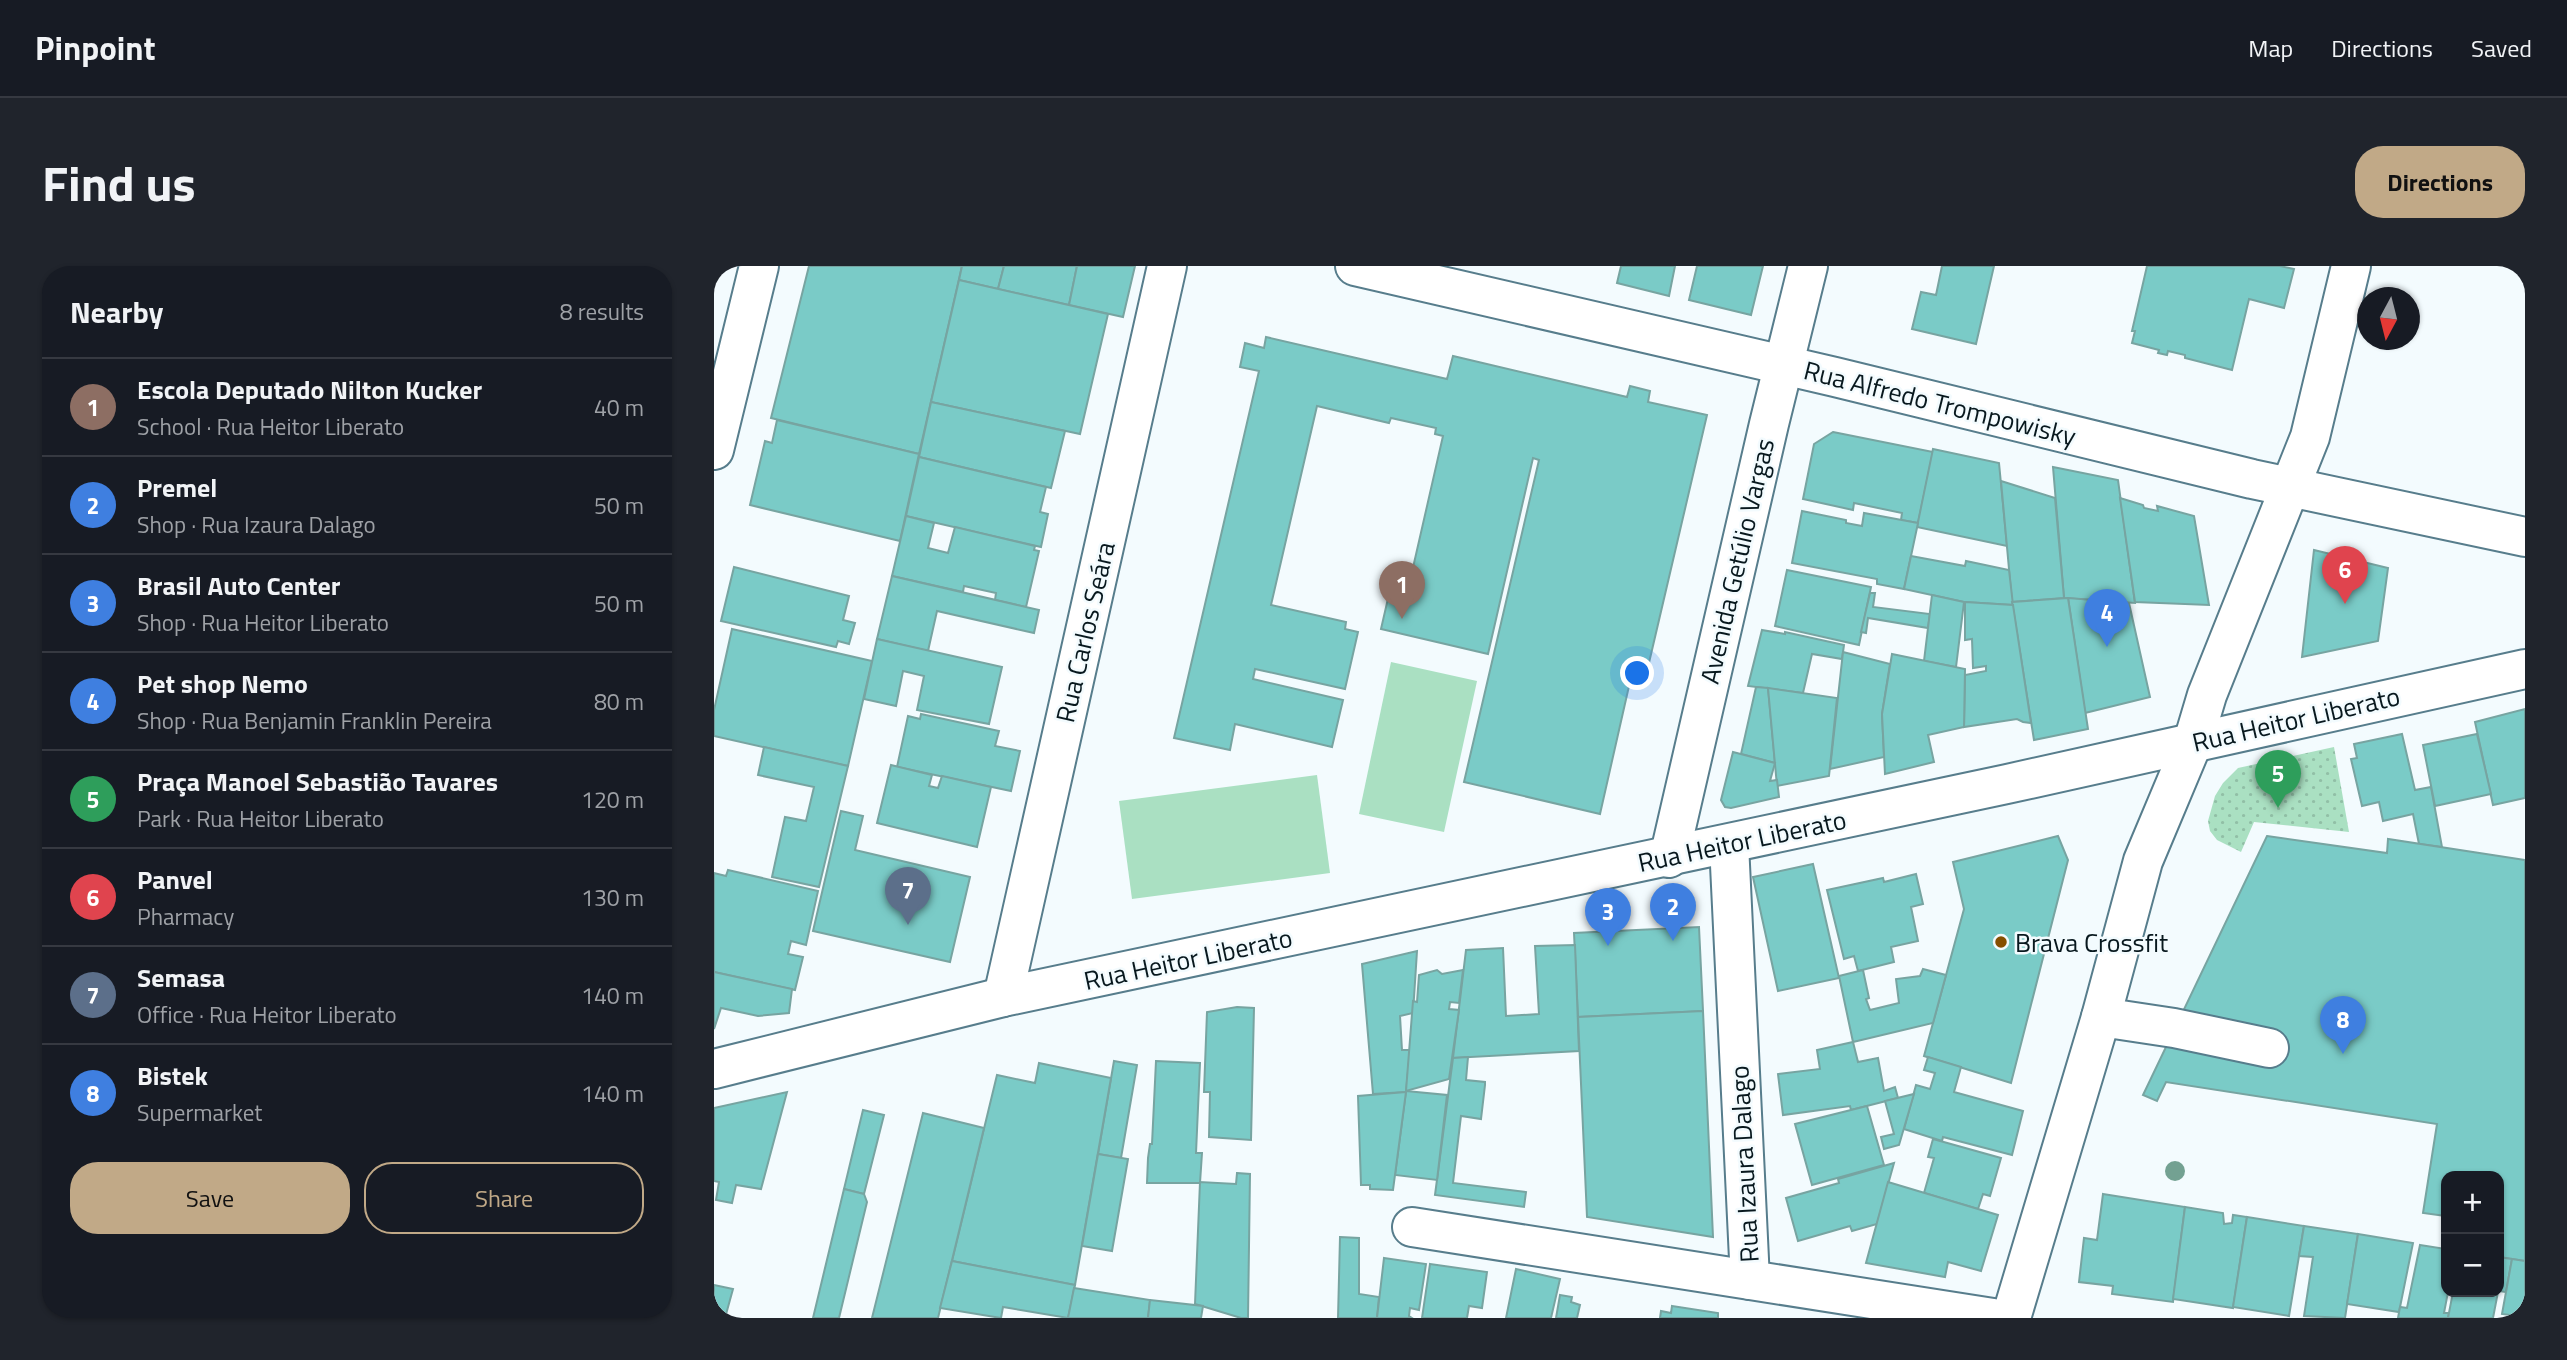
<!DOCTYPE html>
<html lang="en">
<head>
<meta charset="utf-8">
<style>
  :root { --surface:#171b24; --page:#20242c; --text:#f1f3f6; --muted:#9ea1a6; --line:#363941; --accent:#c1a987 }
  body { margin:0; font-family:"Titillium Web",sans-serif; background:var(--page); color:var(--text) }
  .controls { position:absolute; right:21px; bottom:21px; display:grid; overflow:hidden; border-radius:14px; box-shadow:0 2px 5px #0004 }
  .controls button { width:63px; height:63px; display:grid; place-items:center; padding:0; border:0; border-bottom:2px solid var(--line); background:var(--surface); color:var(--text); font:35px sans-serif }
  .compass { position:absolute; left:1643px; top:21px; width:63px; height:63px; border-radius:50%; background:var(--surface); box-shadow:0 2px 5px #0004; rotate:187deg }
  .you { position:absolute; left:924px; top:408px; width:24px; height:24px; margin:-18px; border:5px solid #fff; border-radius:50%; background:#1a73e8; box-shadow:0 0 0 10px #1a73e833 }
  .badge { display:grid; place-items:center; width:46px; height:46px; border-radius:50%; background:var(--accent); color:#fff; font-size:23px; font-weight:700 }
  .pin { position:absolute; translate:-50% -58px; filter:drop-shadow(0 2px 4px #0008) }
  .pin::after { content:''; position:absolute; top:37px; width:24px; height:21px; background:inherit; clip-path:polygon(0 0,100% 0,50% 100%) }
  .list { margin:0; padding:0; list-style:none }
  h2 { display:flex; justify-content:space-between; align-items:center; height:91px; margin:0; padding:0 28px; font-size:30px }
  h2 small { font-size:23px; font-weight:400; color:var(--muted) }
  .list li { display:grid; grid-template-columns:46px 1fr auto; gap:21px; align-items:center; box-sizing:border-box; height:98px; padding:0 28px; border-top:2px solid var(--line) }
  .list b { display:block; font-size:26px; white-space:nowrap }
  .list p { margin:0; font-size:23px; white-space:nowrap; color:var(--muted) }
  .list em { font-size:23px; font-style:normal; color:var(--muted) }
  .actions { display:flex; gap:14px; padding:21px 28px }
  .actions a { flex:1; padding:16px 0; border:2px solid var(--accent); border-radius:28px; text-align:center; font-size:24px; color:var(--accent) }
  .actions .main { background:var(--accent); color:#111 }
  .map { position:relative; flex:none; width:1811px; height:1052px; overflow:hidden; border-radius:28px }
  header { display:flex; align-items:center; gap:42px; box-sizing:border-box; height:98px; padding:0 35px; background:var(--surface); border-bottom:2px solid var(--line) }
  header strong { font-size:33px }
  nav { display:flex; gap:38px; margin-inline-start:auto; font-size:24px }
  .intro { display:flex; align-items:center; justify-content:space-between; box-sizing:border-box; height:168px; padding:0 42px }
  h1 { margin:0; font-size:49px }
  .button { padding:18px 32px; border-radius:28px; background:var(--accent); color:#111; font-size:24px; font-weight:700 }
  main { display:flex; gap:42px; padding:0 42px }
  aside { flex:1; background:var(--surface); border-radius:28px; box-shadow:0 2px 5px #0004 }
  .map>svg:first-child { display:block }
</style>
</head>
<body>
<header>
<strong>Pinpoint</strong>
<nav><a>Map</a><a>Directions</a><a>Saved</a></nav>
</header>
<div class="intro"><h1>Find us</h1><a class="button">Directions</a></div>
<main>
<aside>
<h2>Nearby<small>8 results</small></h2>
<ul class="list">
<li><span class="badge" style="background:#8d6e63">1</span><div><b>Escola Deputado Nilton Kucker</b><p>School · Rua Heitor Liberato</p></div><em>40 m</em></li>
<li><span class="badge" style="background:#3f7fe0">2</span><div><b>Premel</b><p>Shop · Rua Izaura Dalago</p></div><em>50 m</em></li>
<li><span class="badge" style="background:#3f7fe0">3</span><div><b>Brasil Auto Center</b><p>Shop · Rua Heitor Liberato</p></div><em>50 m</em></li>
<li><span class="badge" style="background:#3f7fe0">4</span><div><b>Pet shop Nemo</b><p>Shop · Rua Benjamin Franklin Pereira</p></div><em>80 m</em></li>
<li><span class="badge" style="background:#2e9e5b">5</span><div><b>Praça Manoel Sebastião Tavares</b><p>Park · Rua Heitor Liberato</p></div><em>120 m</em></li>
<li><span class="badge" style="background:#e0444e">6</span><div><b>Panvel</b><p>Pharmacy</p></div><em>130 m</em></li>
<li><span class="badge" style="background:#5c6f8a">7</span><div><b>Semasa</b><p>Office · Rua Heitor Liberato</p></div><em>140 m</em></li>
<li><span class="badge" style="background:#3f7fe0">8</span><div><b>Bistek</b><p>Supermarket</p></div><em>140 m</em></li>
</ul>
<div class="actions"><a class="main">Save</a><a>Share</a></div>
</aside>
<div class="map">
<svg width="1811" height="1052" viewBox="0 0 1811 1052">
  <defs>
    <pattern id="grass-dots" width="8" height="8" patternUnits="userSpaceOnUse" patternTransform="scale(1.75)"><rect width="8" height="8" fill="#aae0c2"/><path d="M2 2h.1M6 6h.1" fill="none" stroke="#91bfa6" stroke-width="1.8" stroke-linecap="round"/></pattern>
  </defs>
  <rect width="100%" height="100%" fill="#f3fbfe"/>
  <!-- grass -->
  <polygon fill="url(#grass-dots)" points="1620,481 1635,566 1540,556 1527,586 1503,574 1496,565 1494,555 1501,530 1509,517 1524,502"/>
  <!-- garden -->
  <g fill="#aae0c2">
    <polygon points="677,396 763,415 730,566 645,548"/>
    <polygon points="603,509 616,607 418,633 405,535"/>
  </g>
  <!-- building -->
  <g fill="#7acbc7" stroke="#77a4a1" stroke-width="2">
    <polygon points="95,0 248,0 205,188 57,152"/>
    <polygon points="248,0 290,0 284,23 245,14"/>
    <polygon points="290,0 363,0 355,39 284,23"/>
    <polygon points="363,0 421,0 409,51 355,39"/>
    <polygon points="907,0 961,0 955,30 903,17"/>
    <polygon points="983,0 1049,0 1037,49 975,34"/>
    <polygon points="1228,0 1280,0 1262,78 1198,63 1207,26 1222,29"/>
    <polygon points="1433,0 1566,0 1580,3 1570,42 1535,33 1518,104 1471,92 1471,89 1454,85 1453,89 1444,87 1445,84 1418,77 1421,65 1418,65"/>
    <polygon points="245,14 394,48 366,168 217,136"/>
    <polygon points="552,71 733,113 739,90 913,131 916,120 936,125 934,136 993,149 934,401 920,398 886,548 750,516 825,194 819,192 774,388 667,363 681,302 698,306 729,170 721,168 722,162 677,152 675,157 603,140 557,339 632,356 631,363 644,366 631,423 541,403 539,413 629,434 618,481 521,458 516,484 460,472 545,105 526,101 531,77 550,82"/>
    <polygon points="217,136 351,165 337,222 205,191"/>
    <polygon points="63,154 205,188 186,275 36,239 51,175 58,177"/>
    <polygon points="1119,166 1219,186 1204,257 1187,254 1188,247 1140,237 1139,244 1089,233 1100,178"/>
    <polygon points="1219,183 1285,197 1293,280 1203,261"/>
    <polygon points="205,191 332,221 326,246 334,248 327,281 192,250"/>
    <polygon points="1339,201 1404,214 1421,337 1350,332"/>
    <polygon points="1287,215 1341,232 1350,332 1298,336"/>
    <polygon points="1406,232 1429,239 1430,242 1444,245 1443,240 1480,250 1495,339 1421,336"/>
    <polygon points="1088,245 1132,254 1132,257 1148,260 1150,247 1204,257 1190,323 1163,318 1163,313 1078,297"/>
    <polygon points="192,250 220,257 214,282 234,287 241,261 321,280 320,284 325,285 312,341 281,334 282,327 250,320 249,326 178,310"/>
    <polygon points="1600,284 1674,302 1664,375 1588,391"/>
    <polygon points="1197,290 1251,300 1252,295 1295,304 1299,339 1250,336 1190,323"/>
    <polygon points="20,301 135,330 129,354 141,357 135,378 124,375 122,381 7,355"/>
    <polygon points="1073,304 1157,321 1145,379 1061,360"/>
    <polygon points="178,310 325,344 320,367 223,345 214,385 163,373"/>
    <polygon points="1156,327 1161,327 1159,341 1216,348 1214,362 1154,352 1152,367 1147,366"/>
    <polygon points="1218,329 1250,336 1242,401 1210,395"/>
    <polygon points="1354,332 1415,337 1436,431 1371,447"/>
    <polygon points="1354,332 1374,463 1320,474 1298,336"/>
    <polygon points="1251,336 1299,339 1317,457 1309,456 1303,453 1250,461 1251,409 1272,405 1272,400 1259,402 1258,373 1251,374"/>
    <polygon points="18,363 158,395 134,500 0,470 0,444"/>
    <polygon points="1048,364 1071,368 1071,366 1130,379 1128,393 1098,388 1089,427 1034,420"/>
    <polygon points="163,373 288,401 275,458 203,444 210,410 189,405 182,440 150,433"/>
    <polygon points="1129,386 1176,398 1168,448 1170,491 1116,503"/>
    <polygon points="1178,388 1251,403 1250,461 1214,469 1220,496 1171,508 1168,448"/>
    <polygon points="1042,421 1054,422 1061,497 1027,488"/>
    <polygon points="1054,422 1123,432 1115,510 1063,520"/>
    <polygon points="1811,443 1811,532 1779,539 1761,456"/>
    <polygon points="207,448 285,465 281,480 306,485 297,525 183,501 194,450 206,453"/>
    <polygon points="1688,468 1701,524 1717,521 1728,581 1705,578 1699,548 1669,555 1665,536 1648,540 1637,493 1643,492 1640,478"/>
    <polygon points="1763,468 1777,528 1721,540 1709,479"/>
    <polygon points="50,481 134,500 105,621 58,611 71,551 92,555 100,521 44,509"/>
    <polygon points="1019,486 1061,497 1056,515 1063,514 1065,531 1017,542 1011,541 1007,534"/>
    <polygon points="177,499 218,509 215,520 224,522 228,510 277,521 263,581 163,557"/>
    <polygon points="127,545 149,550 141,584 256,611 236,696 99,665"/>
    <polygon points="1344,570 1354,594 1297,817 1210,790 1250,643 1239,596"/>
    <polygon points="1553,570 1673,587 1674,573 1811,594 1811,995 1785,991 1785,910 1732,910 1732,950 1709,947 1723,858 1452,816 1443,835 1429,829"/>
    <polygon points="1099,598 1125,712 1064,725 1039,611"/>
    <polygon points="14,604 104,625 92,679 77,675 74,688 89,691 81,724 0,706 0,607 12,610"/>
    <polygon points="1202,608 1209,638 1197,641 1204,675 1177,681 1180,696 1144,705 1140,690 1130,693 1113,624 1169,612 1170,616"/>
    <polygon points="985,661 989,745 864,751 860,667"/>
    <polygon points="861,679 865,785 739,792 752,684 789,682 792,750 825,748 821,680"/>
    <polygon points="703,685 699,747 686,750 688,784 696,784 692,826 659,828 648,698"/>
    <polygon points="1209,703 1232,709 1219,757 1139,776 1125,710 1149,704 1155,732 1152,733 1156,744 1185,737 1182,713 1206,710"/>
    <polygon points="723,704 728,708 749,704 745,737 736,736 735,743 745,744 735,813 692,825 699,735 703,736 705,709"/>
    <polygon points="0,706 78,723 75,747 44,750 7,742 0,763"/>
    <polygon points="523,741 540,742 537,874 495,871 496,826 490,826 493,746"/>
    <polygon points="989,745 999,971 873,951 864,751"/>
    <polygon points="1139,776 1144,796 1164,792 1170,825 1181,821 1184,832 1137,844 1136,840 1069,849 1064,808 1106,803 1103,784"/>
    <polygon points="754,791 752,814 771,816 771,819 767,853 747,850 739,917 812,926 810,941 721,929 739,792"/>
    <polygon points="1214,791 1247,801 1240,826 1309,845 1298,889 1229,871 1228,875 1190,863 1202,819 1216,823 1221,807 1210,804"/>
    <polygon points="400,795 423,799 407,892 384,888"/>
    <polygon points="442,795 486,797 482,887 488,887 486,917 433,917 434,892 436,878 438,878"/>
    <polygon points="325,797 397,812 361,1019 238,995 283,809 321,817"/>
    <polygon points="692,825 733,829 723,914 681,909"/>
    <polygon points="73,826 47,923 22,919 18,937 2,934 5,916 0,915 0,842"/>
    <polygon points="692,826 679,924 656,923 656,919 647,919 644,830"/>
    <polygon points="1200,828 1185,879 1170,883 1167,871 1180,868 1171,835"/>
    <polygon points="1153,840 1170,899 1098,919 1081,858"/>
    <polygon points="149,844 170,849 150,928 130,923"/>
    <polygon points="209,847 270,862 224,1052 158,1052"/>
    <polygon points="1219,873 1287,892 1276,930 1269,928 1264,943 1210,927 1220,892 1214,891"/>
    <polygon points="384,888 414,893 398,985 368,980"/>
    <polygon points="1180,897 1163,958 1138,965 1136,960 1084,975 1072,932 1125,917 1124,913"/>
    <polygon points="523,907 536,908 534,1052 527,1052 481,1038 486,916 522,918"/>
    <polygon points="1174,916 1284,949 1267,1005 1234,996 1231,1011 1152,997"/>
    <polygon points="130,923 150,928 153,936 125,1052 99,1052"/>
    <polygon points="1389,928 1471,941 1459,1036 1398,1028 1399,1020 1365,1016 1370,972 1383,974"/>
    <polygon points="1471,941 1509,947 1510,958 1518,957 1519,949 1533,951 1519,1042 1459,1033"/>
    <polygon points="1533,951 1590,960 1575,1050 1519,1041"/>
    <polygon points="1590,960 1644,968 1631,1052 1590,1050 1599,991 1585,990"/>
    <polygon points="1644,968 1699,977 1685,1046 1633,1038"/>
    <polygon points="626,971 645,972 645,1028 665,1031 663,1052 624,1052"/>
    <polygon points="1706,979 1732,983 1732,1026 1734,1026 1730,1047 1735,1047 1734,1052 1684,1052 1686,1041 1693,1042"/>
    <polygon points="1785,991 1798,993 1792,1026 1785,1025"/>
    <polygon points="670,992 712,998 705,1044 696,1042 695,1050 698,1052 663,1052"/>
    <polygon points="1798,993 1811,995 1811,1051 1788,1048"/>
    <polygon points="238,995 361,1019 354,1052 289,1041 287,1052 226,1042"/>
    <polygon points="716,998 773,1006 768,1042 755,1040 753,1052 708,1052"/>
    <polygon points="802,1003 846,1013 837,1052 792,1052"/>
    <polygon points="0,1019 19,1023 11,1052 0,1052"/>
    <polygon points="360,1022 436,1034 434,1052 354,1052"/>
    <polygon points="1739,1026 1784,1026 1779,1052 1734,1052"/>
    <polygon points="846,1029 858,1031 857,1036 866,1039 863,1052 842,1052"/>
    <polygon points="436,1034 489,1040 487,1052 434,1052"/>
    <polygon points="958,1040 1004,1047 1004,1052 946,1052 947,1045 957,1047"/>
  </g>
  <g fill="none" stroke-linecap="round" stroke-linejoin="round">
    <!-- minor casing -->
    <g stroke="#577d8c" stroke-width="42">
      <g id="minor">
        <polyline points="1479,476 1493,429 1596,171 1637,0"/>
        <polyline points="1015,578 1036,1014 1279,1052"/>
        <polyline points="955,592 1055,158 1094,0"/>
        <polyline points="289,731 453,0"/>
        <polyline points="1387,751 1460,762 1555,782"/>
        <polyline points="698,961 1036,1014"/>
      </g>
    </g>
    <!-- major casing -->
    <g stroke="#577d8c" stroke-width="42">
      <g id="major">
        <polyline points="641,0 1121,111 1538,213 1811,271"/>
        <polyline points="0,184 45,0"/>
        <polyline points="0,803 289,731 1293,518 1811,403"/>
        <polyline points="1297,1052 1387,751 1429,595 1479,476"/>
      </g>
    </g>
    <!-- minor -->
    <use href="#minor" stroke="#fff" stroke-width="38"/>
    <!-- major -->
    <use href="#major" stroke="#fff" stroke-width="38"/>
  </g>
  <!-- trees -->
  <circle fill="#73a192" cx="1461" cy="905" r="10"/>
  <!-- markers -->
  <circle fill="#864f00" stroke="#f3fbfe" stroke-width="2.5" cx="1287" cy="676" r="7"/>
  <g text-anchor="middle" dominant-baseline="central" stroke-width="5" stroke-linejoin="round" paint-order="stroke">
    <!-- street labels -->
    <g font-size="26" fill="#08181e" stroke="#f3fbfe">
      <text transform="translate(1226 137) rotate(14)">Rua Alfredo Trompowisky</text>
      <text transform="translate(1023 295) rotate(-77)">Avenida Getúlio Vargas</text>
      <text transform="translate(371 366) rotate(-77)">Rua Carlos Seára</text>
      <text transform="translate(1582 453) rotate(-13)">Rua Heitor Liberato</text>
      <text transform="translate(1028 575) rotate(-12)">Rua Heitor Liberato</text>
      <text transform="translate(474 693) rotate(-12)">Rua Heitor Liberato</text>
      <text transform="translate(1030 898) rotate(-93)">Rua Izaura Dalago</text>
    </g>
    <!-- poi labels -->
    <g font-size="26" fill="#08181e" stroke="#f3fbfe" text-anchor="start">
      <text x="1301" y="676">Brava Crossfit</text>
    </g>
  </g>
</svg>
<div class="controls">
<button>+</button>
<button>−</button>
</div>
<svg class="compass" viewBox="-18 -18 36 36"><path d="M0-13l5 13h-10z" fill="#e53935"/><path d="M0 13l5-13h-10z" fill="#9ea1a6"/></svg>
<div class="you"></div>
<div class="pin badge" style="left:688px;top:353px;background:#8d6e63">1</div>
<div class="pin badge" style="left:959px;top:675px;background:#3f7fe0">2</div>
<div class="pin badge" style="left:894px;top:680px;background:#3f7fe0">3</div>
<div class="pin badge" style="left:1393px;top:381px;background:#3f7fe0">4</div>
<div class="pin badge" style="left:1564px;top:542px;background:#2e9e5b">5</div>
<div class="pin badge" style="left:1631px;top:338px;background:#e0444e">6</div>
<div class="pin badge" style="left:194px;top:659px;background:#5c6f8a">7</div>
<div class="pin badge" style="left:1629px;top:788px;background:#3f7fe0">8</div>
</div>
</main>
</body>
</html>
